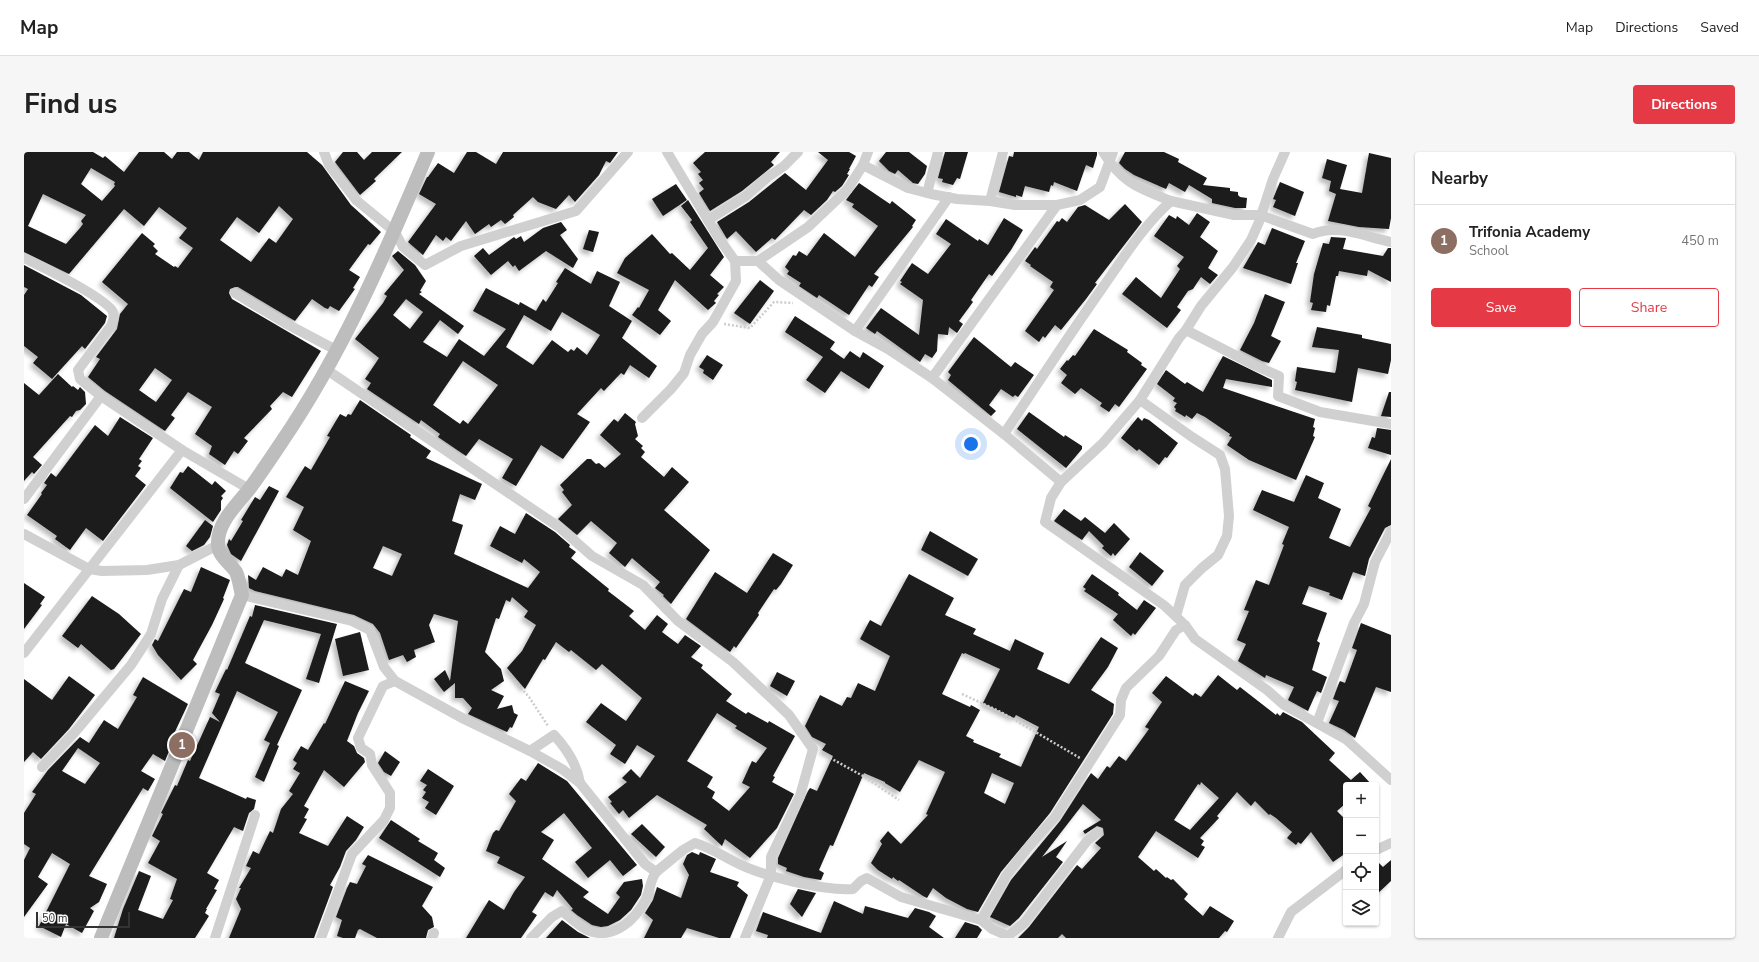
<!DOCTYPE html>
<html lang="en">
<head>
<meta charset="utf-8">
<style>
  :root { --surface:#fff; --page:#f6f6f6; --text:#222; --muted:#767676; --line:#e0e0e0; --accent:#e63946 }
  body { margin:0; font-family:"Nunito Sans",sans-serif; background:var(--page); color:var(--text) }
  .controls { position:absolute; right:12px; bottom:12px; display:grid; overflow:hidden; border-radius:4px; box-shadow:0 1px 3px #0004 }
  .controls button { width:36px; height:36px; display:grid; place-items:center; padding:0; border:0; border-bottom:1px solid var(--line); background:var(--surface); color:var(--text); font:20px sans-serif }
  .scale { position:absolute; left:12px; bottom:10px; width:94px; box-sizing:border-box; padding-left:4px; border:2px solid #333; border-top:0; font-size:11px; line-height:14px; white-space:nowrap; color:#333; -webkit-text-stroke:3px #fff; paint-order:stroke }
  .you { position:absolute; left:947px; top:292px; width:14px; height:14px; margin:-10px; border:3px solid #fff; border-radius:50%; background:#1a73e8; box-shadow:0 0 0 6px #1a73e833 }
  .badge { display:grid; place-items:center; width:26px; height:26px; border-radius:50%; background:var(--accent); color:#fff; font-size:13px; font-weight:700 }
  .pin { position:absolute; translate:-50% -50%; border:2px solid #fff; box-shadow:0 1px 4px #0006 }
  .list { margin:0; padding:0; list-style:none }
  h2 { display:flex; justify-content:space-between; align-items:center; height:52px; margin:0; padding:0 16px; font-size:17px }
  h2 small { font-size:13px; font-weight:400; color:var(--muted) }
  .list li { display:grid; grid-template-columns:26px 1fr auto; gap:12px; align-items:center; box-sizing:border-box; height:72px; padding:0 16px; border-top:1px solid var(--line) }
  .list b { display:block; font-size:15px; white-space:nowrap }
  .list p { margin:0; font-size:13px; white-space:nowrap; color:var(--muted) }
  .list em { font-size:13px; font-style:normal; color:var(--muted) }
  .actions { display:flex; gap:8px; padding:12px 16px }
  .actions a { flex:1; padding:9px 0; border:1px solid var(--accent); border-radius:4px; text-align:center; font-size:14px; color:var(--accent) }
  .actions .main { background:var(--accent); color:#fff }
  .icon { flex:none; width:22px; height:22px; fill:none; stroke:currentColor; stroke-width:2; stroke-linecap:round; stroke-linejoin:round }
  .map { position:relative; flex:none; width:1367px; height:786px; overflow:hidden; border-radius:4px }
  header { display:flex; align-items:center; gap:24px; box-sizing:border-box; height:56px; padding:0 20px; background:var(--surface); border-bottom:1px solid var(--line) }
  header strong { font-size:19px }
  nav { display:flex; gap:22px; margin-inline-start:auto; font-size:14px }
  .intro { display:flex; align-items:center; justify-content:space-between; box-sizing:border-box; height:96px; padding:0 24px }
  h1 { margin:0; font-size:28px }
  .button { padding:10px 18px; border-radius:4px; background:var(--accent); color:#fff; font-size:14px; font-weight:700 }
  main { display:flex; gap:24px; padding:0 24px }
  aside { flex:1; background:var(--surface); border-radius:4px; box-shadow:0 1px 3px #0004 }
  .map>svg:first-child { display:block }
</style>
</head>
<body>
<header>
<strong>Map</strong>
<nav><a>Map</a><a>Directions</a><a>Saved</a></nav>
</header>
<div class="intro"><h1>Find us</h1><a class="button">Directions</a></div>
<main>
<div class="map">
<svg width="1367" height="786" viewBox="0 0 1367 786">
  <defs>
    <filter id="shadow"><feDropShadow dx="-3.5" dy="3.5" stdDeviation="2" flood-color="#0004"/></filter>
  </defs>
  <rect width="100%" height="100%" fill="#fff"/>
  <!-- building -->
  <g fill="#1a1a1a" fill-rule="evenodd" filter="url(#shadow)">
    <path d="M0,0H69L79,6L81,4L100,20L115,0H140L148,7L153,0H165L175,8L179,0H283L298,13L327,53L357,80L346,93L344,92L325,118L336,125L329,136L331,137L315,159L306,154L304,157L301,156L288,147L271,169L214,135H211L206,137L205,141L208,147L297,199L268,245L259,240L246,254L248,257L220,286L224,289L214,302L210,299L201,313L185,302L188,294L171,282L188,255L164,240L147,263L151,266L141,279L81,239L64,225L76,207L72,205L93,177L96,162L104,152L78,130L118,81L131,92L129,94L134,99L131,102L150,115L151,114L154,116L169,96L155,86L163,76L135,55L120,74L100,57L45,122L0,100ZM67,16L91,30L90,32L91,34L78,49L57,32ZM19,42L62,63L57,69L59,72L56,76L42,92L4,74ZM255,54L269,67L252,91L245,86L227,110L196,88L213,65L235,81ZM131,216L148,228L132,250L115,238Z"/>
    <polygon points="319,0 333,0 340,8 348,0 378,0 350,27 352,29 336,43 311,10"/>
    <polygon points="443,0 452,0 472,12 479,0 594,0 586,11 582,9 575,23 551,50 545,43 532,57 514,50 509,45 489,63 490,65 481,72 477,68 467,75 465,72 451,82 442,69 427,89 422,85 419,89 412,83 399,103 384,90 412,52 395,42 403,25 404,25 414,11 430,21"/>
    <polygon points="681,0 756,0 747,10 750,13 718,39 686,59 675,41 680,37 675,31 679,28 674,22 677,20 669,11"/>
    <polygon points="794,0 825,0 832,4 825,17 826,17 823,22 825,23 818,34 811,40 809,39 803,48 787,63 780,58 751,88 748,86 732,100 712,79 703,87 693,70 725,50 761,21 782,38 804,8"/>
    <polygon points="862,0 885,0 903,14 901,22 894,32 889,31 874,18 871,22 865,19 855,9"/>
    <polygon points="921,0 944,0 936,27 933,26 929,33 918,30 919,27 914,26"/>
    <polygon points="990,0 1073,0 1073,3 1069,16 1062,13 1053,39 1030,30 1029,34 1027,33 1025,40 1001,34 998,45 992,43 992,45 975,40 985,4 989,5"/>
    <polygon points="1101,0 1140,0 1155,7 1154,10 1183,26 1179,33 1206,36 1206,39 1214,40 1214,43 1216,45 1223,46 1222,56 1211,56 1188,51 1188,47 1165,33 1161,40 1145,31 1142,37 1110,23 1101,17 1095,11"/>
    <polygon points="1345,1 1367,6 1367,66 1365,77 1335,75 1304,69 1312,42 1305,39 1307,29 1298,26 1303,7 1323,13 1316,37 1338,41"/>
    <polygon points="1256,30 1280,40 1271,64 1249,55 1252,48 1249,47"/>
    <polygon points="835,31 866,52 868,49 892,68 888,74 889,75 850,122 855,125 848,135 845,133 825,163 795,143 793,146 775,134 777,131 763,122 765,119 761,115 769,103 772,104 775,99 783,104 800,81 831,105 854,74 828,55 830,52 822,48"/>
    <polygon points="652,32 663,48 639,64 628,47"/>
    <polygon points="664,48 700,105 686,123 700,135 693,142 695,143 690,149 692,151 684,158 651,128 634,158 647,169 636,183 608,163 614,155 615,156 625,138 593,121 601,106 628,82 646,102 648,101 666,118 684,96 666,70 668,68 657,54"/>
    <polygon points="1101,52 1118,70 1071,131 1073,132 1062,147 1037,178 1031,173 1021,186 1019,184 1015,190 1001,179 1030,138 1026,135 1029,130 1006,114 1007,113 1001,109 1011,95 1013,97 1033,69 1035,70 1038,66 1043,70 1054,55 1061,53 1085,68"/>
    <polygon points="1173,61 1186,70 1176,85 1194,99 1184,116 1194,123 1186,132 1177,125 1169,137 1164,139 1153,155 1157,158 1143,176 1098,142 1112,125 1137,146 1156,117 1153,114 1160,105 1130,84 1145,63 1152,67 1153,64 1165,73"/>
    <polygon points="980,66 999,78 987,98 968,124 965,122 947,148 949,150 935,169 939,172 933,181 925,175 924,183 914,182 913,199 908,206 901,202 896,210 853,179 851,182 842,176 857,156 895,183 899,148 876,132 878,130 876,129 888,111 904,122 927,92 912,82 922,67 954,89 955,87 964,93"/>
    <polygon points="537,70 543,78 536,83 554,107 549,116 522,99 495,119 491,113 489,115 484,109 467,123 450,104 459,96 465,103 490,85 492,87 497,84 500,90 519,76"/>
    <polygon points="1248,76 1281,89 1272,111 1274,111 1267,132 1219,116 1234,90 1241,93"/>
    <polygon points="565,78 575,80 569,100 559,97"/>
    <polygon points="1307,85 1322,86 1319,97 1359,104 1364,96 1367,96 1367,130 1344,118 1343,124 1315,119 1314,124 1312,124 1306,154 1303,153 1302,160 1287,158 1289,151 1286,150 1290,122 1299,91 1305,92"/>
    <path d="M374,99L391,113L402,129L396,139L398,140L395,142L440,174L434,182L416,168L399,190L423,205L435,187L460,204L482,177L449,159L462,136L495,153L496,150L512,159L519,147L522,150L534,131L532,130L541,116L567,132L573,119L596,130L585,154L608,169L598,186L633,214L625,226L606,213L600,223L597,221L580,239L577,236L553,262L566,270L539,307L517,293L492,334L478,326L489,307L455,287L442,304L414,285L416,282L397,268L395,272L343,237L347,231L341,227L355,206L331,187L359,151L363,144L360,142L380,118L368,104ZM382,147L399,160L386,177L369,163ZM538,160L576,183L563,203L553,195L550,199L547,197L544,200L528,188L509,213L482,195L500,163L527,179ZM439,209L474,233L444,272L439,268L436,272L409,253Z"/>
    <polygon points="0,113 57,143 83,164 81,171 61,197 58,194 28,227 9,211 14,205 0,194 0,143 4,137 0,135"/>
    <polygon points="736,128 750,139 726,172 710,161"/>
    <polygon points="1241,142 1261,150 1247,184 1257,189 1245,211 1238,209 1216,198 1230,171"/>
    <polygon points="771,164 811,190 806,197 820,207 826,199 836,206 839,200 860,214 845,237 817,219 801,241 782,228 799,205 761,180"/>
    <polygon points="1293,175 1338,183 1338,186 1367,192 1367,208 1364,222 1334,216 1328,250 1271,238 1273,230 1271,229 1273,215 1311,221 1312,218 1315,198 1288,195"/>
    <polygon points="1070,177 1104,198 1103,200 1118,211 1117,213 1123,217 1095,255 1091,252 1085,260 1076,254 1078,251 1057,236 1051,242 1037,231 1043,223 1036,217 1043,208 1044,209 1049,203 1051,204"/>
    <polygon points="950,185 987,215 991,210 1010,223 994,245 991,243 989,245 977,237 965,253 972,259 967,264 924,228 927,223 924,220"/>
    <polygon points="683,203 699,213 689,228 679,221 680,218 675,215"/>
    <polygon points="1199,204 1248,228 1248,235 1202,227 1199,236 1291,267 1289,275 1291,276 1289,284 1291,285 1272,328 1225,308 1203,293 1208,285 1205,284 1206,282 1181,265 1173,261 1168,267 1162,263 1161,265 1151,259 1152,257 1150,255 1153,251 1149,249 1151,246 1133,232 1142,218 1161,232 1163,230 1179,240"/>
    <polygon points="34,222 48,235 49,234 54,238 56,235 61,240 62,252 56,258 52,259 48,265 46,264 9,305 18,313 10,322 8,320 0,329 0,231 15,243"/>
    <polygon points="1365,240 1367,240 1367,265 1357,264"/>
    <path d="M336,248L387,283L386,285L407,299L402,306L458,332L451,348L436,342L428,369L439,373L430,402L504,436L516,420L500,407L498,411L466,394L476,374L491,382L502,361L531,380L546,393L545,395L552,400L547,406L585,437L584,439L610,459L605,464L621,478L633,463L644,472L638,480L654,492L661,483L677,494L667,505L679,513L677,516L708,542L702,549L722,562L724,560L744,571L745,569L771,584L749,624L751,625L748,630L770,642L753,676L726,706L701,687L698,694L680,677L683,673L633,643L605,666L599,658L595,662L586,651L588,650L584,645L603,630L598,626L607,617L616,626L631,604L613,593L601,612L586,602L592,593L562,570L577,551L602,569L618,546L578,512L572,518L547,498L545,500L532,490L521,508L519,507L501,537L483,516L498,499L512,473L500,465L504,459L488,445L486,450L482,448L475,467L472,466L461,500L477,517L480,529L467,538L480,544L473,557L488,553L490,561L494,563L488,576L486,575L483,580L444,562L448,556L439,546H431V531L420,540L410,527L421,518L426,529L434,469L410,462L405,473L411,490L390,498L392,505L383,510L379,503L365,508L356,481L349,472L330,463L231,439L225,436L224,423L232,428L239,415L258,425L262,417L274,423L287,389L269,378L280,355L262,345L281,314L287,318L306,285L303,284L316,262L322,265L324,262L327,263ZM359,394L378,402L368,424L349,416ZM693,561L713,574L711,576L743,596L732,611L728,609L718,631L726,635L705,659L688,646L691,640L683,635L689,625L663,609Z"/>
    <polygon points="1005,260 1040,285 1041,283 1058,294 1058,297 1042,316 993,277"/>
    <polygon points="601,261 612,270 611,272 614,284 611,287 619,294 617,296 621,300 617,305 640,325 648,315 665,330 640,358 686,398 647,452 639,444 640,443 631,436 636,430 608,406 601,415 585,401 593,391 567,369 553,383 534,367 548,353 538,340 540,338 536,333 563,307 567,307 572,312 575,311 581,316 597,302 576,283 590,267 594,270"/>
    <polygon points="96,265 129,286 115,307 118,309 114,314 117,316 111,324 122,333 79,389 62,376 46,398 31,387 33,384 3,363 18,342 17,341 23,333 20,331 27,321 32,325 71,273 84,284"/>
    <polygon points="1114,265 1118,269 1120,266 1125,268 1154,291 1143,306 1141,305 1135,313 1115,297 1113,299 1097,286"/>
    <polygon points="1353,276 1367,278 1367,303 1344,296 1348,285 1351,286"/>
    <polygon points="1367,307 1367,373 1361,376 1345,407 1341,424 1329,420 1318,448 1305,443 1306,441 1285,434 1278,452 1303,461 1293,489 1296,491 1288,518 1303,525 1297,541 1293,539 1284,559 1264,548 1270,535 1242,523 1241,526 1214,509 1222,492 1213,488 1225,459 1220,458 1232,428 1245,433 1260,393 1258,392 1265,375 1229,358 1238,338 1270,350 1282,323 1300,331 1294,346 1317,357 1305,386 1326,395 1347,356 1344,354"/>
    <polygon points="164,314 188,333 191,329 202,339 197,344 199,346 197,349 197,358 189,370 146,336 156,320 159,321"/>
    <polygon points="245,334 255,339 217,409 207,402 203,393 205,387 207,389 219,369 217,368 231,345 236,348"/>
    <polygon points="1040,357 1057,369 1061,365 1081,381 1090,371 1106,387 1091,404 1089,401 1087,404 1078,396 1080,394 1065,379 1058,388 1030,369"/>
    <polygon points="181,368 189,374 186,385 180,393 168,399 162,394"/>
    <polygon points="906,379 954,407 944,424 897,398"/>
    <polygon points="1116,400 1140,419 1128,434 1105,415"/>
    <polygon points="749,401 769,413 757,432 752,438 750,437 734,461 735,463 712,496 710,494 706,500 662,467 691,420 723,441"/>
    <polygon points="177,415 206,428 199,446 200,447 188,473 169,508 173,512 157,528 134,503 128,493 131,487 134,489 160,437 167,440"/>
    <path d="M885,422L930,446L921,463L952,477L949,482L986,499L991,487L1020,501L1013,517L1045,532L1077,485L1094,496L1084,515L1067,538L1090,552L1089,562L1026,661L977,720L954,760L943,757L922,746L909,736L903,746L899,744L875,728L874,729L869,725L868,727L854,718L847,711L858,692L856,689L864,679L877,692L904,663L902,662L921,620L895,608L876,640L861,631V630L840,621L809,694L806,693L795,718L800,721L797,728L780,725L762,719L763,716L754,712V706L784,639L786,636L793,639L809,604L798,598L802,592L788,585L781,574L796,543L818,554L823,545L827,546L834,531L851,539L866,504L836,487L846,468L857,474ZM938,501L940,502L941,501L976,517L959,551L990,566L992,563L1015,575L997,615L975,605L977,602L949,590L950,588L942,584L956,558L947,553L946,555L918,542ZM968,621L990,631L981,652L960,641Z"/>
    <polygon points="1068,422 1095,441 1094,443 1113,458 1120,448 1132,456 1111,483 1109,481 1107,484 1089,468 1094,462 1060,439 1062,437 1059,435"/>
    <polygon points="0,431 21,445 16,452 18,453 0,477"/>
    <polygon points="68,444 95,462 117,482 90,517 87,518 57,492 54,496 38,484"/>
    <polygon points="231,453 313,472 295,531 282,527 297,482 240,468 221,511 278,538 253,593 255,594 240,630 231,625 246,591 240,588 254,560 213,539 175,626 222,647 223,645 232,648 230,657 225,661 219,679 210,675 183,721 195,728 190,737 193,738 182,757 183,757 181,761 185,764 171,786 90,786 99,757 115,719 127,724 114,758 139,767 149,748 146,747 153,727 124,711 136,689 128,684 139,662 137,661 151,633 153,634 164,608 166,609 186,565 196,570 188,561 196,542 191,540 202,517 203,518 226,464 228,465"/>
    <polygon points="1337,471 1367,483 1367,540 1352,535 1331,586 1320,578 1305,571 1315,549 1309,547 1315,531 1316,529 1321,531 1333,498 1328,496"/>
    <polygon points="336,480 345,518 319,524 311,487"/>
    <polygon points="753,520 771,529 763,544 746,534"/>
    <path d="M1194,523L1213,538L1216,535L1252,563L1253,561L1256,564L1259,560L1278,570L1311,601L1305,608L1327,628L1336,620L1348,633H1322V651L1313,659L1322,668V701L1309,710L1287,680L1277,692L1274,690L1272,693L1263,686L1268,680L1252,666L1246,662L1245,663L1231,649L1227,654L1213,640L1193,664L1195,666L1176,686L1180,689L1177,693L1181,695L1174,706L1132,679L1114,705L1130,719L1132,717L1142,726L1143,725L1147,728L1149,727L1164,742L1160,747L1179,764L1186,754L1210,769L1203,780L1201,779L1195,786H1042L1038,782L1034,786H994L1005,775L1053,713L1058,717L1077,696L1071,691L1080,683L1079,676L1073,674L1061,682L1059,679L1077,668L1059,652L1018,705L1043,689L1032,705L1039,710L995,766L986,774L966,765L987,728L1036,669L1067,621L1074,627L1083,614L1086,616L1095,604L1102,609L1125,577L1121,575L1138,550L1128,541L1142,524L1169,544L1171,541L1177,545ZM1177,630L1195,646L1166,678L1150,668L1174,632L1176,633Z"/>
    <polygon points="45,524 71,543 45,577 17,607 9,600 0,610 0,527 28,548"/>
    <path d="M119,525L164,552L148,586L150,587L141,609L129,602L117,619L131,627L124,639L119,636L65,724L83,732L75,750L66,756L70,759L58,781L42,772L37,785L15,774L46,712L28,701L14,725L24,732L0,765V708L6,696L0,692V661L12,642L8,640L24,618L56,585L65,591L80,568L94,577L113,545L109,543ZM54,596L76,611L61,632L38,619Z"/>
    <polygon points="321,529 345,539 334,561 323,589 330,594 333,601 340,606 341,610 320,635 300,618 280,654 285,657 280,666 283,667 275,681 304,694 323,664 340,675 332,688 322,699 316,715 306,733 309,735 290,786 205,786 217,757 212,747 217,736 215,736 227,716 222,714 229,699 235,702 246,679 249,681 257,657 269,642 265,639 276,621 269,617 273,611 269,608 277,594 284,598 300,571 301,572"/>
    <polygon points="361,599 376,610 367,624 360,620 354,611"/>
    <polygon points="514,611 543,629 613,713 599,724 586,708 564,726 551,710 568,696 540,661 517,680 530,688 518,707 565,740 559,745 584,762 596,745 592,741 600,730 618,727 619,734 617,743 607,758 596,768 584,774 577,775 568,773 553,763 547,758 549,757 533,738 529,745 521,740 508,760 513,763 497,786 442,786 465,748 480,758 490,740 501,725 473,711 476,705 462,699 469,681 472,678 475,679 492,649 485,642 497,626 502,629"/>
    <polygon points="404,617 430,634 412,663 401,656 405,650 398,646 402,640 399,638 403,633 396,629"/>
    <polygon points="367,668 396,687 394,689 414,701 410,708 421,716 416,725 355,686"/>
    <polygon points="618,672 641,695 632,705 607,682"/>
    <polygon points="668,700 675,703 676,700 692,707 686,720 715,730 713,734 724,743 706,786 695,786 663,776 657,786 620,786 629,768 621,761 629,748 633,735 657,746 665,723 659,712 663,703"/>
    <polygon points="344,703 409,735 398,754 408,765 410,775 404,778 402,786 353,786 336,777 334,778 331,786 319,786 313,784 318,768 312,765 323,736 326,730 333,732 342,714 338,712"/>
    <polygon points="1352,708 1359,715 1367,708 1367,729 1352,743"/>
    <polygon points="774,737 792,741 778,765 766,752"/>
    <polygon points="810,749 839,762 841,754 884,766 891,756 905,760 912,764 905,775 920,786 743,786 744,783 732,779 739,760 797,781"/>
    <polygon points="538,768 554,780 566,786 522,786"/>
    <polygon points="941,770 954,774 958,778 953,786 931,786"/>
  </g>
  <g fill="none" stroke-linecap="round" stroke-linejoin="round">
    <!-- path -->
    <g stroke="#cdcdcd" stroke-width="2.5" stroke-dasharray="2 2" stroke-linecap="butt">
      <polyline points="700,172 726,176 750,150 769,151"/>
      <polyline points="489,527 505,545 524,574"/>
      <polyline points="938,542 977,560 1056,606"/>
      <polyline points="799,602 839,624 875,648"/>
    </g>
    <!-- street -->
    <g stroke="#d0d0d0" stroke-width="10">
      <polyline points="300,0 305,13 332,48 371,80 379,95 401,113 437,94 552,59 604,0"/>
      <path d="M1079,0C1098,31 1114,36 1147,49"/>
      <polyline points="1261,0 1249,27 1235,70 1227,88 1209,115 1177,154 1162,178 1155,186 1116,248 1079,291 1037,330 1027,346 1021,370 1141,454 1161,473 1171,487 1243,538 1260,553 1323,588 1367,628"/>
      <polyline points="839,13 884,36 907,42 933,47 966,49 991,53 1033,53 1056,48 1076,35 1089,0"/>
      <polyline points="903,41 914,0"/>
      <polyline points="966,49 979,0"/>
      <polyline points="684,68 722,44 744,25 760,14 774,0"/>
      <path d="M0,106C15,113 84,147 89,160C91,166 89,169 87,174L54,218L56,227L77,244L158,298L225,337"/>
      <polyline points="711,109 734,109 784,75 823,38 839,13 844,0"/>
      <polyline points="734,109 755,128 831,179 864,197 908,226 980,282 1037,330"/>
      <polyline points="211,141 261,171 314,199"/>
      <polyline points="1162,178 1230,213 1255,224 1254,244 1296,260 1367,272"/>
      <polyline points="831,179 925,45"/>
      <polyline points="303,218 535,375 568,404 619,433 654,469 709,510 765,563 789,597 776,644 747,705 747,723 721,786"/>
      <polyline points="908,226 1033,53"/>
      <polyline points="1116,248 1168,285 1196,303 1201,317 1205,364 1203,384 1194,403 1178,416 1161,433 1152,464"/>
      <polyline points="618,266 647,237 660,221 666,203 678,182 689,170 712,129 711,109 694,85 643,0"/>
      <path d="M980,282C1013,233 1045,183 1079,135C1100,105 1120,73 1147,49L1210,63H1236L1289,82C1313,71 1342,85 1367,90"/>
      <polyline points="0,347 77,244"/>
      <polyline points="0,382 65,417 78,419 123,418 155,413 194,393"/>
      <path d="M218,443L328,469L346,478L360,515L371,529L440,567L506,599L538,617L556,631L621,712L632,720L659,698L671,691C688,696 700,705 715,712C742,725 800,739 829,737L837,729L843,726L877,745L957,768L968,777L984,784L1000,771L1063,689L1074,680"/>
      <polyline points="0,501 158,298"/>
      <polyline points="1293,571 1330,471 1340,452 1351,410 1367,379"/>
      <path d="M506,599L530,583C543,597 553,612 556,631"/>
      <polyline points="18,615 51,580 107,513 127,482 138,447 155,413"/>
      <polyline points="1352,698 1367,691"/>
      <polyline points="957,768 982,724 1002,698 1031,665 1096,563 1097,548 1102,536 1135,504 1152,478 1161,473"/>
      <polyline points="191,786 231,663"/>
      <polyline points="297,786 328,702 360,668 366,656 366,641 348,613 346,602 337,596 334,586 359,534 371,529"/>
      <polyline points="408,786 410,781"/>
      <path d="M507,786L528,765L538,759C547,766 559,778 569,780C592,786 611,767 621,749C626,740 626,728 632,720"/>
      <polyline points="1254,786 1267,760 1322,718"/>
    </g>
    <!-- secondary -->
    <path stroke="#bdbdbd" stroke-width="14" d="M77,786L218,443C216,436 215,426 212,420C206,411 194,404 194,392C193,370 214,352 226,336C237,321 247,306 257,291C319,200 362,100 404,0"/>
  </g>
</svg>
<div class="controls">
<button>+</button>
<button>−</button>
<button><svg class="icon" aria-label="locate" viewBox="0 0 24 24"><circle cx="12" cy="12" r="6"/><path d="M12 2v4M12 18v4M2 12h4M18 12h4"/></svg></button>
<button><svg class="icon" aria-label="layers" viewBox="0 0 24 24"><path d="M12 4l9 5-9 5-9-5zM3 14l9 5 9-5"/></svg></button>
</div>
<div class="scale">50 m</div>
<div class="you"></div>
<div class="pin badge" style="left:158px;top:593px;background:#8d6e63">1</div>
</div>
<aside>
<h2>Nearby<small></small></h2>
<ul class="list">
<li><span class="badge" style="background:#8d6e63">1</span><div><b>Trifonia Academy</b><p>School</p></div><em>450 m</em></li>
</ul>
<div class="actions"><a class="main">Save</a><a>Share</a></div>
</aside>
</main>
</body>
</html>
